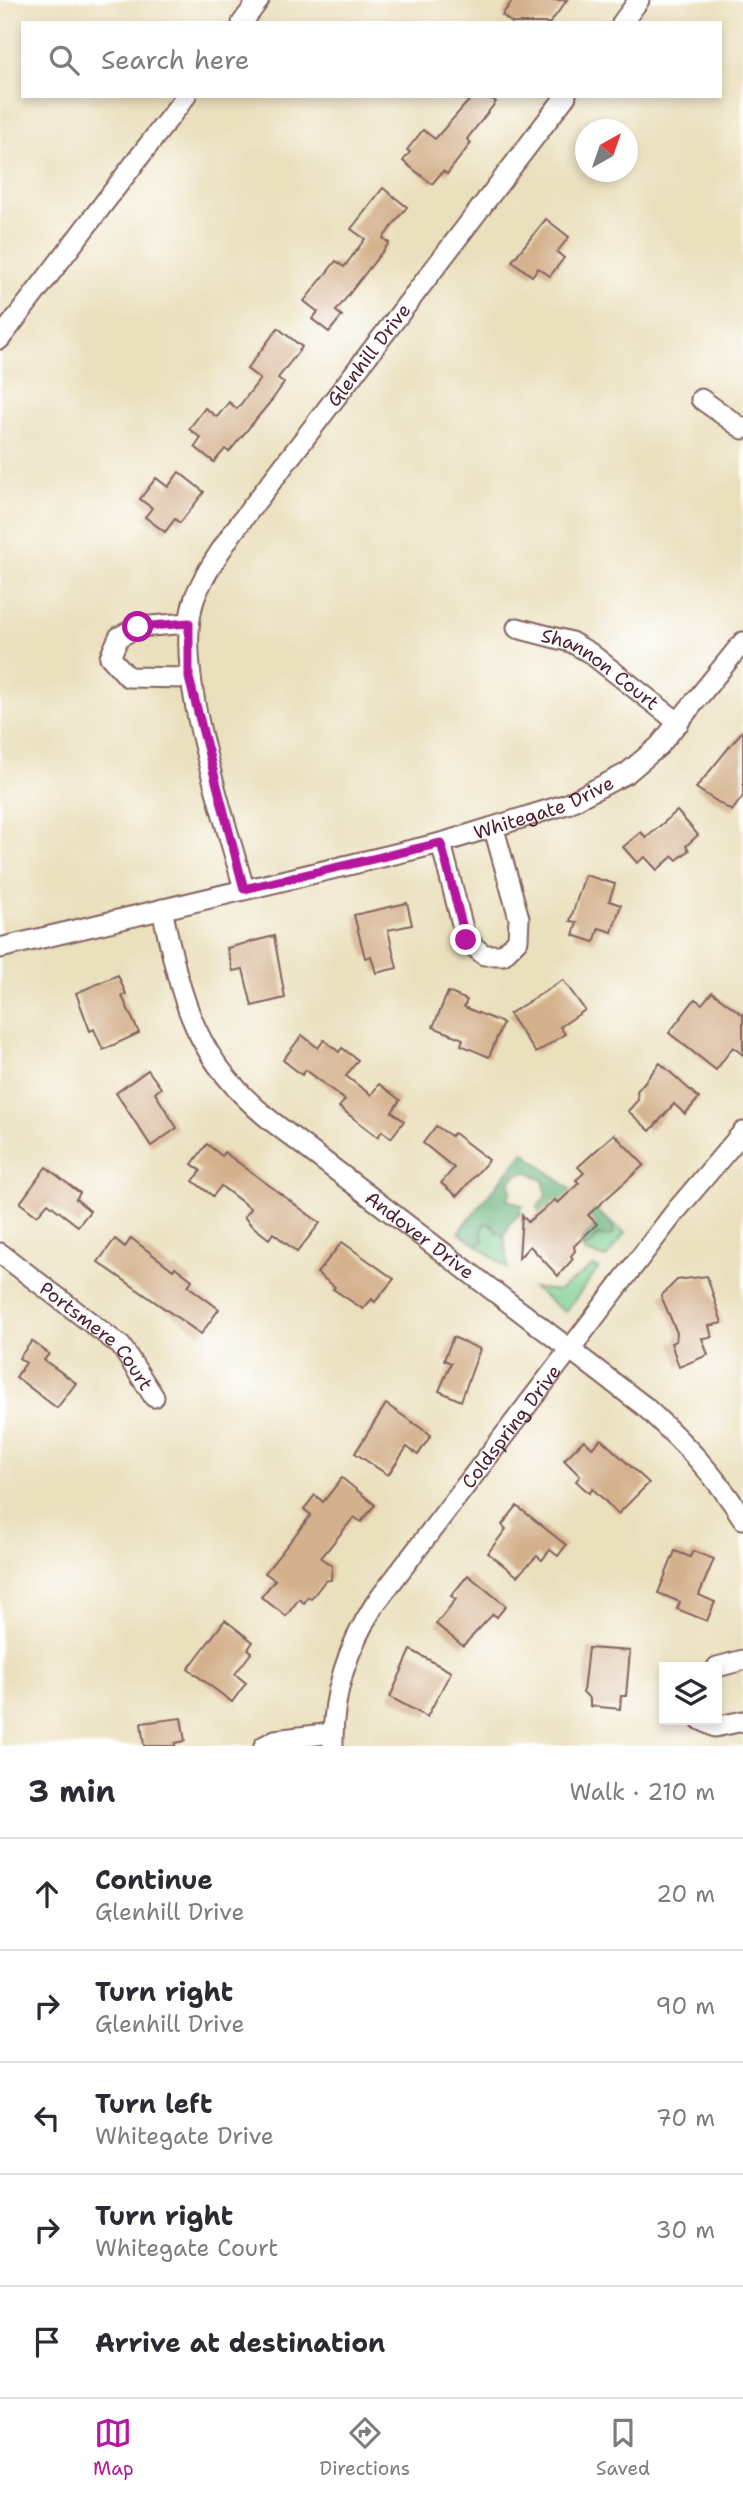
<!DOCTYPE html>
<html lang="en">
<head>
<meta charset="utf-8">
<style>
  :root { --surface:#fff; --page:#f7f7f7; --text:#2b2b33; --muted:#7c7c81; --line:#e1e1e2; --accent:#b5179e }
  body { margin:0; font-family:"Shantell Sans",sans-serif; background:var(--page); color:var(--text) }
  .controls { position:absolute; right:21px; bottom:21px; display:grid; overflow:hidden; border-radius:0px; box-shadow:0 4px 10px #0003 }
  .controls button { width:63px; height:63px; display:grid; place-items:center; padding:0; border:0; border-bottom:2px solid var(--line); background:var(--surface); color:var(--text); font:35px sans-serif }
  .compass { position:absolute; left:575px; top:119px; width:63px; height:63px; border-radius:50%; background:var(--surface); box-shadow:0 4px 10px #0003; rotate:40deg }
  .stop { position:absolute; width:21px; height:21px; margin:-16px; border:5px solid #b5179e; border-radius:50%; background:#fff }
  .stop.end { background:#b5179e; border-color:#fff; box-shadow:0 2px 7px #0008 }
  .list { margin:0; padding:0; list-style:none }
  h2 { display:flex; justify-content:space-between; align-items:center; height:91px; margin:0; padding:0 28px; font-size:30px }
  h2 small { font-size:23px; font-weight:400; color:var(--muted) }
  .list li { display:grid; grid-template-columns:46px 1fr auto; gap:21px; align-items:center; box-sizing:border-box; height:112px; padding:0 28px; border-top:2px solid var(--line) }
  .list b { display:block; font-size:26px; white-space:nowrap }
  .list p { margin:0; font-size:23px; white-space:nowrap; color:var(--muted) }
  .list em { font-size:23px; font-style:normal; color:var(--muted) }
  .icon { flex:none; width:38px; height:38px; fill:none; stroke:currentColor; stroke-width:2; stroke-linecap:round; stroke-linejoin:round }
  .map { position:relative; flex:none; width:743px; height:1746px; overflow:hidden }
  .search { position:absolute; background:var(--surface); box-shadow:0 4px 10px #0003; left:21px; right:21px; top:21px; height:77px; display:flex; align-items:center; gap:18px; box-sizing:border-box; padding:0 24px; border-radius:0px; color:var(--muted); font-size:26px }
  .sheet { height:651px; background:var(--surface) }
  nav { display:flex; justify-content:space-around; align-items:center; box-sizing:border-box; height:98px; border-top:2px solid var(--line); background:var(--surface); font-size:19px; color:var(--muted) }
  nav a { display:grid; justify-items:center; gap:4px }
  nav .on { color:var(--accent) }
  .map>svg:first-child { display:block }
</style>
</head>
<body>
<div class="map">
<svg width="743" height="1746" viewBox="0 0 743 1746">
  <rect width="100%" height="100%" fill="#fff"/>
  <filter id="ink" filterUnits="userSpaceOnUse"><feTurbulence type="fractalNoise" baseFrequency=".0143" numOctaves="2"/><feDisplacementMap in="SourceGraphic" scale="14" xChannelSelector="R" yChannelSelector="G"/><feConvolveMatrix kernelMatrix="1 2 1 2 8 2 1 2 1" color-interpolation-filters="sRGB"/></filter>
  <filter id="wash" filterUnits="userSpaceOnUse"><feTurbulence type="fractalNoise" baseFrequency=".00686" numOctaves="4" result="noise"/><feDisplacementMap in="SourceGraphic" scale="28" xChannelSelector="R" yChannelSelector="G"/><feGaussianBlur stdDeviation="1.57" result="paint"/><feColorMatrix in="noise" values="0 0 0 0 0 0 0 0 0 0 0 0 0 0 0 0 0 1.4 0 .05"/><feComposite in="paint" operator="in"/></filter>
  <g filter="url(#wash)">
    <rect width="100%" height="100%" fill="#ebe0bd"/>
    <!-- green -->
    <g fill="#7bcc8d" stroke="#62765c" stroke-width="2">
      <polygon points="609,1221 625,1233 606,1258 585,1252 582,1247 587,1247 612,1225"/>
      <polygon points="488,1223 504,1236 508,1269 478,1246 483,1241 482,1226"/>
      <polygon points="593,1266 599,1268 565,1312 533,1288 558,1291"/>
    </g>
    <!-- forest -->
    <polygon fill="#64b078" stroke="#576852" stroke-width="2" points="524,1152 609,1221 614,1229 613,1235 606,1237 597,1235 591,1245 582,1247 581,1240 597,1224 570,1197 558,1203 555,1200 541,1213 537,1208 547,1194 543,1181 529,1172 518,1174 510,1181 511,1192 506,1199 523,1206 519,1211 522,1213 511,1222 504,1236 496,1232 493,1225 485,1223 481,1229 483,1241 478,1246 458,1232"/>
    <g id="blocks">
      <!-- building -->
      <g fill="#d4b18d">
        <polygon points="513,0 567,0 550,23 512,23 502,15"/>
        <polygon points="473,96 488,96 496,102 467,139 471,143 447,174 443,171 432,184 403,161 410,152 407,150 423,130 435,139"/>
        <polygon points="383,188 407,207 383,238 389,243 336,311 342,316 329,332 312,319 318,312 304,301 336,261 344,267 365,239 351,229"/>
        <polygon points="546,219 569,237 557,252 564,258 550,276 538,268 532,276 512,261"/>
        <polygon points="278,328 302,347 278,378 284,383 272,400 229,452 225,449 214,462 195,447 201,438 189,429 205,408 217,417 229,402 237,409 260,379 247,369"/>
        <polygon points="179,472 204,492 180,523 175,519 165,532 145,517 152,508 140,499 156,478 168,487"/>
        <polygon points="743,730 743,796 732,811 696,788"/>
        <polygon points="677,811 698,835 686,846 689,850 677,860 673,856 657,870 645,857 637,863 623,847 641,832 646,838"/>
        <polygon points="585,875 615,884 609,901 621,905 612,932 599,928 594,942 573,935 577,922 570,921"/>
        <polygon points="407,903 412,925 388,930 397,968 376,973 371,956 365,958 354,915"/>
        <polygon points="274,936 285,998 252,1006 243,969 233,971 227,948"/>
        <polygon points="118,975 126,994 122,996 139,1033 103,1050 94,1029 90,1031 76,993"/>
        <polygon points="563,980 585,1010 560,1027 565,1034 536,1053 509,1014"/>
        <polygon points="448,992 467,1000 464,1007 503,1023 489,1057 461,1045 463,1039 433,1027"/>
        <polygon points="712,992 743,1015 743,1055 733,1047 716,1070 669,1033 695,999 702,1004"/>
        <polygon points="302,1035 318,1048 324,1040 339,1052 342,1048 358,1060 346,1076 371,1095 379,1084 400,1100 392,1112 404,1121 391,1138 382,1131 378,1137 339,1107 345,1100 306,1070 302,1075 283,1060"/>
        <polygon points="660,1063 699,1098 685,1114 674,1104 650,1131 628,1111 638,1100 637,1091"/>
        <polygon points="148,1070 161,1088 155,1093 177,1128 151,1146 116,1093"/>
        <polygon points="436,1126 451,1136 454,1133 489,1160 457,1196 441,1183 454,1168 423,1143"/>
        <polygon points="614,1134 644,1165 588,1215 597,1224 574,1246 575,1251 571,1256 573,1259 558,1276 530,1246 519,1258 522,1215 528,1222 555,1200 558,1203 579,1183 576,1180 584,1173 578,1167"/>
        <polygon points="207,1144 222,1156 224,1152 320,1223 297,1252 273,1233 269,1239 251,1225 244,1217 251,1209 221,1186 213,1196 193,1181 201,1171 192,1164"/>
        <polygon points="46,1167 80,1193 76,1199 90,1211 78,1226 48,1203 37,1216 20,1203"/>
        <polygon points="131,1238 173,1270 175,1267 192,1280 188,1286 219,1309 201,1334 98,1262 115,1239 125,1247"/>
        <polygon points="342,1242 394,1279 375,1302 372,1299 363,1309 333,1289 335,1287 317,1273"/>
        <polygon points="707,1276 722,1323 709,1326 712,1337 702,1338 708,1355 679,1367 671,1343 676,1341 677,1333 661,1296 677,1280"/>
        <polygon points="453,1337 480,1349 461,1401 439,1391 451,1363 444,1360"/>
        <polygon points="32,1341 49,1354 44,1360 76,1383 57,1408 16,1377 26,1363 19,1358"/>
        <polygon points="386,1404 431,1435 418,1455 407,1447 388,1475 355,1453"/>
        <polygon points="601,1439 649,1483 618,1514 593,1489 589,1493 576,1481 580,1476 564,1460 584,1440 592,1448"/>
        <polygon points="342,1478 375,1505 361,1522 354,1517 321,1558 332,1566 331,1580 325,1581 311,1599 308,1597 304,1603 299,1599 286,1616 261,1597 275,1580 265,1573 311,1515 304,1509 315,1495 323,1502"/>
        <polygon points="517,1506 566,1545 558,1556 550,1550 542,1560 537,1556 517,1576 488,1553 506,1529 502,1525"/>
        <polygon points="675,1551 690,1557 693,1551 714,1559 699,1595 715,1602 707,1621 677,1609 680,1602 658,1593"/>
        <polygon points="468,1575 506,1606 497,1617 493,1614 463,1646 436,1624 456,1599 451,1596"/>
        <polygon points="225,1620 253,1642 248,1649 252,1652 235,1674 246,1683 232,1702 188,1669"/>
        <polygon points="588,1648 630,1651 626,1696 621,1696 620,1709 590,1706 590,1699 583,1692"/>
        <polygon points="411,1650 451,1672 427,1717 390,1697"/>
        <polygon points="181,1718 185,1741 175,1743 175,1746 144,1746 141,1723"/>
      </g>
    </g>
  </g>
  <g filter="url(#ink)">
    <use href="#blocks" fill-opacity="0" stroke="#82635e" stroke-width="2"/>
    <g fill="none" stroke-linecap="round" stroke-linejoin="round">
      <!-- minor casing -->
      <g stroke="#82635e" stroke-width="23">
        <g id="minor">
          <polyline points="242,23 259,0"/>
          <polyline points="622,23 639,0"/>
          <polyline points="0,339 186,96"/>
          <polyline points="701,399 743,429"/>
          <polyline points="189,623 138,627 119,637 110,657 128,677 189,678"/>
          <path id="s1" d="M517,628L571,642L590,653L679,723"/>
          <polyline points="441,843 466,940 484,955 503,955 518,940 519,918 494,829"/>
          <path id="s2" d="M244,889C225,816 170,666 195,597C204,574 220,552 233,532L566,96"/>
          <path id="s3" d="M162,909C182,1001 193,1057 270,1120L644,1406C681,1440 716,1475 743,1519"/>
          <path id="s4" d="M0,948L441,843L567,804L627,773L659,746L743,642"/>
          <path id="s5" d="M0,1253L121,1346L154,1397"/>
          <polyline points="717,1667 743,1660"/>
          <polyline points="701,1720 715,1727 743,1721"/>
          <polyline points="264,1746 275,1740 332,1733"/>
          <path id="s6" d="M333,1746C332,1694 347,1648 375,1604L675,1212L743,1132"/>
        </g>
      </g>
      <!-- minor -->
      <use href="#minor" stroke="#fff" stroke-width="19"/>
    </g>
  </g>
  <g fill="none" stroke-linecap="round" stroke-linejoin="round" filter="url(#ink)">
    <!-- route -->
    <polyline stroke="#b5179e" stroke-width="9" points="138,627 189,623 189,678 244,889 441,843 466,940"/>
  </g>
  <g text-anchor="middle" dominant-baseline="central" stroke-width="5" stroke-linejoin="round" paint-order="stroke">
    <!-- street labels -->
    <g font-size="19" fill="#4a1f2b" stroke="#fff">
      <text stroke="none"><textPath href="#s2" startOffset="598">Glenhill Drive</textPath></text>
      <text stroke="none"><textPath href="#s1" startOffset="94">Shannon Court</textPath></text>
      <text stroke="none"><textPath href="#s4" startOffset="562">Whitegate Drive</textPath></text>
      <text stroke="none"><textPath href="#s3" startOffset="432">Andover Drive</textPath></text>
      <text stroke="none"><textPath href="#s5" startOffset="128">Portsmere Court</textPath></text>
      <text stroke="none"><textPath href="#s6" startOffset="374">Coldspring Drive</textPath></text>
    </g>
  </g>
</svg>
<div class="controls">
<button><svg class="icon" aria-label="layers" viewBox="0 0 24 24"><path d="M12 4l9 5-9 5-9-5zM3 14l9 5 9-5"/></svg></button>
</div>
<svg class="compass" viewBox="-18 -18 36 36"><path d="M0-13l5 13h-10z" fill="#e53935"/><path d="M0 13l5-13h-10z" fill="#7c7c81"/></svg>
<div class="stop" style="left:138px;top:627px"></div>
<div class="stop end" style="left:466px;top:940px"></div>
<div class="search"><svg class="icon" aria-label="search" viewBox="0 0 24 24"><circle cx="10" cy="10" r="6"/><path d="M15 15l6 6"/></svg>Search here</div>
</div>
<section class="sheet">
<h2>3 min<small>Walk · 210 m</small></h2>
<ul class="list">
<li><svg class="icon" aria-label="ahead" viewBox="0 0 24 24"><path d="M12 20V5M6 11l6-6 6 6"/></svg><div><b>Continue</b><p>Glenhill Drive</p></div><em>20 m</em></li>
<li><svg class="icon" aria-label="right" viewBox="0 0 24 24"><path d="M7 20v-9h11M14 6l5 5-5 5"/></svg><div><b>Turn right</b><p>Glenhill Drive</p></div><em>90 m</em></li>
<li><svg class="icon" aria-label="left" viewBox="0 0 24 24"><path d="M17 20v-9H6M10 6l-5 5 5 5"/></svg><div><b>Turn left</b><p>Whitegate Drive</p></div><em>70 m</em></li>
<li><svg class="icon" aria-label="right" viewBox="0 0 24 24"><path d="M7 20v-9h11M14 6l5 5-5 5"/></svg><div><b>Turn right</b><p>Whitegate Court</p></div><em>30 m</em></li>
<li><svg class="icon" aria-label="arrive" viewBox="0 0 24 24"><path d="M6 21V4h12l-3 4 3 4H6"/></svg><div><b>Arrive at destination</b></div></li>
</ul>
</section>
<nav>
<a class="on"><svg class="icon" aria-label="map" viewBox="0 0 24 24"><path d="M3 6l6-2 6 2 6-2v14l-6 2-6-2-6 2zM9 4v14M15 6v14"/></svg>Map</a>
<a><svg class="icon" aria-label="directions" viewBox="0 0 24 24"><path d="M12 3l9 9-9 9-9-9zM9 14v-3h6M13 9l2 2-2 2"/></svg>Directions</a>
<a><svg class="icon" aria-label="saved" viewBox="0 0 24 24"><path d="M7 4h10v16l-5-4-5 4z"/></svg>Saved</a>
</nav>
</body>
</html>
